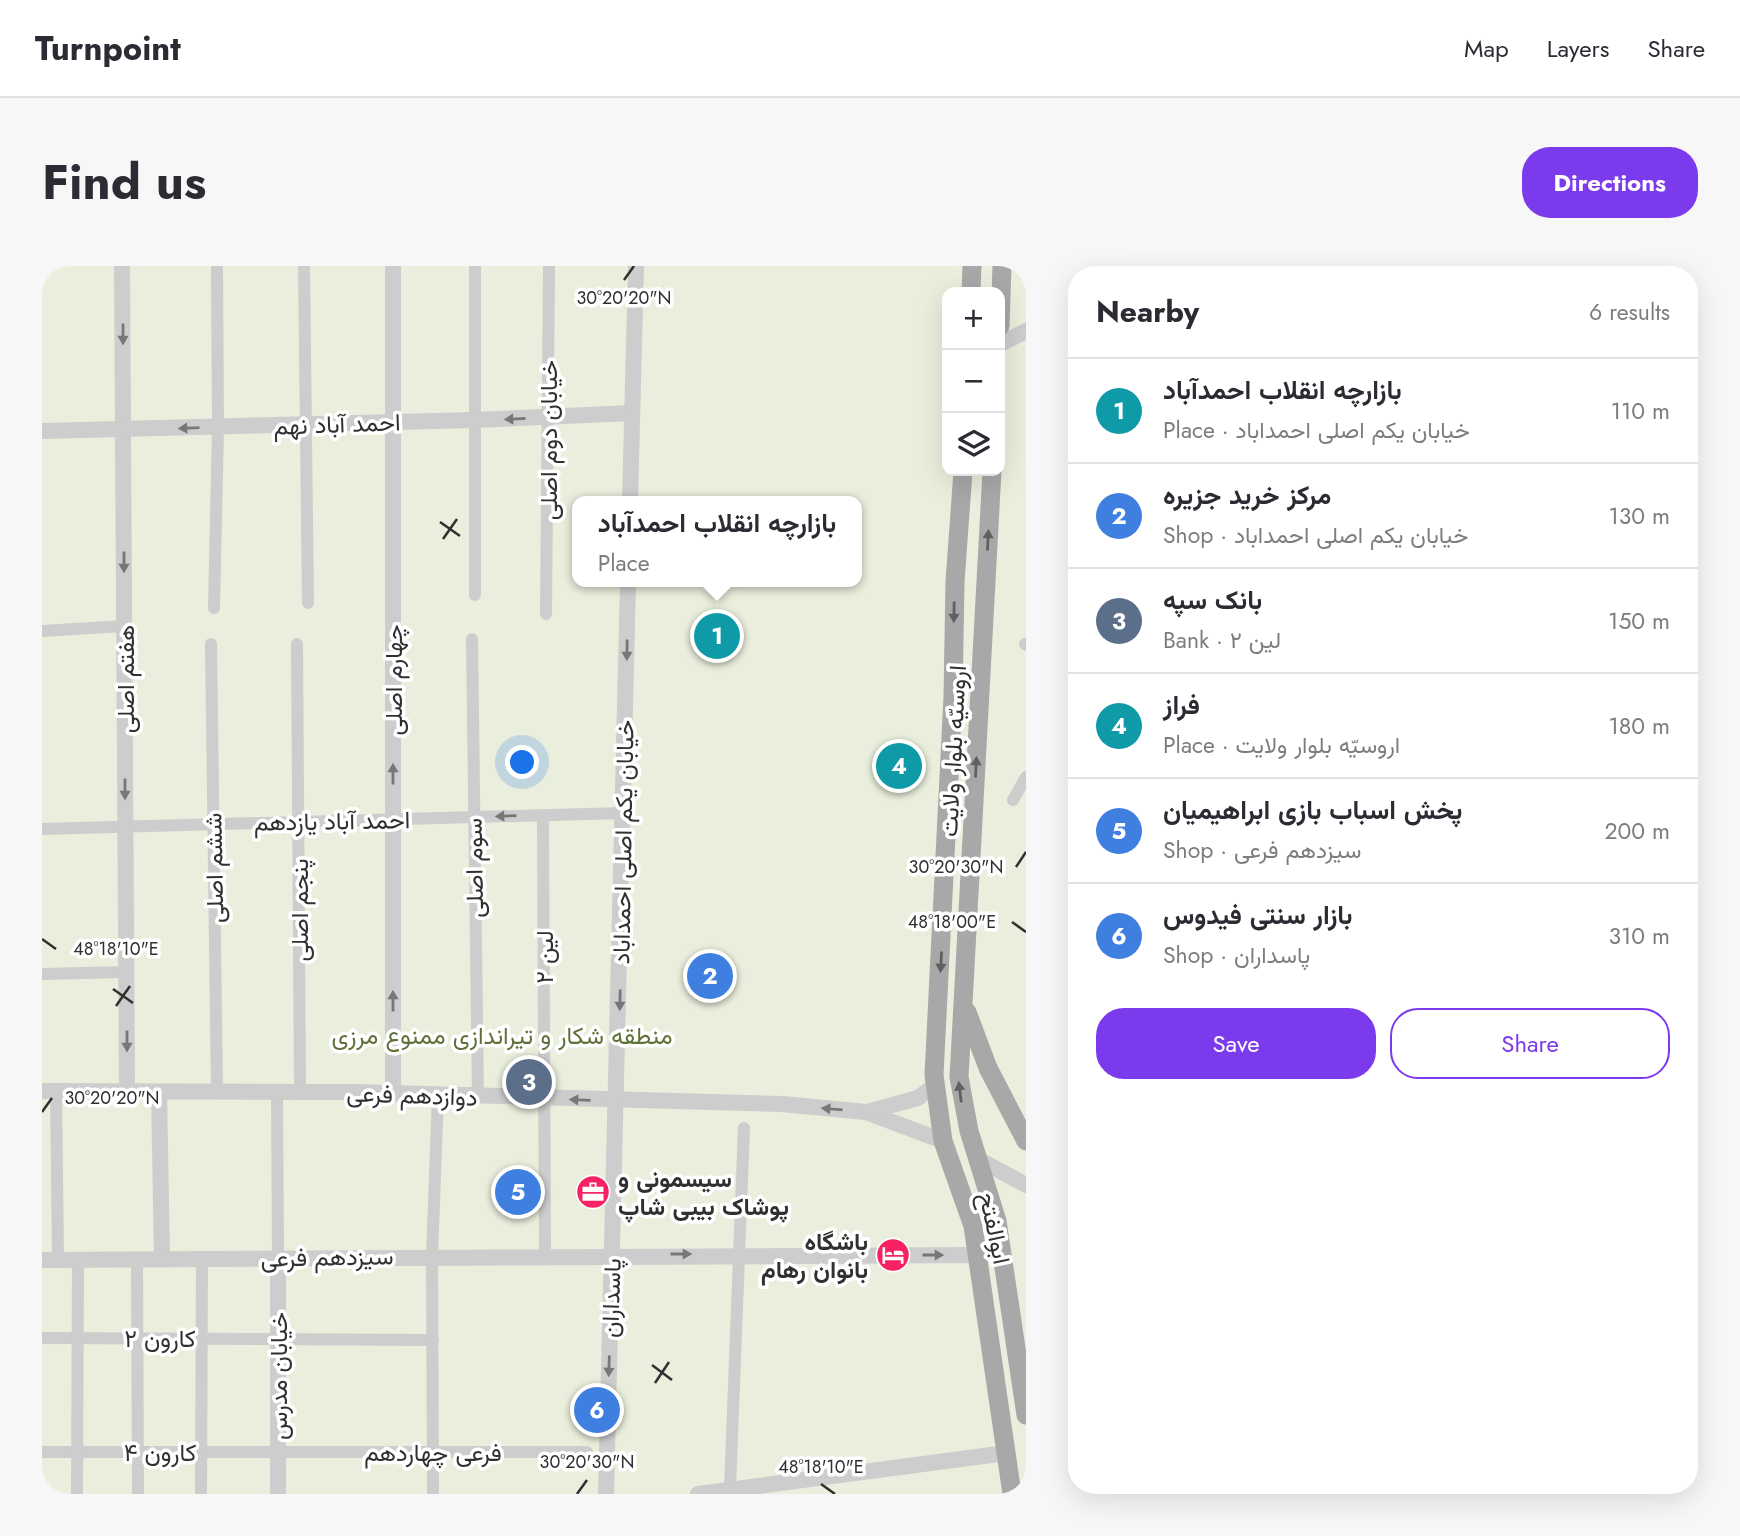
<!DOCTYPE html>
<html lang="en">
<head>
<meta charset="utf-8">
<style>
  :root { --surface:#fff; --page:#f7f7f7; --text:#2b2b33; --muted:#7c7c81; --line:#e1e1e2; --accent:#7c3aed }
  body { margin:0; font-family:Jost,Vazirmatn,sans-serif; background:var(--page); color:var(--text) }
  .controls { position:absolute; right:21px; top:21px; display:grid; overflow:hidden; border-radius:14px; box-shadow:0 7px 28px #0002 }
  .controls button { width:63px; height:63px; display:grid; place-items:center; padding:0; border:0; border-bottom:2px solid var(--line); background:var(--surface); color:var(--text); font:35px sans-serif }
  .you { position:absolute; left:481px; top:497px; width:24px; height:24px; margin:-18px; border:5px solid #fff; border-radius:50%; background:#1a73e8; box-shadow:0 0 0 10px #1a73e833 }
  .badge { display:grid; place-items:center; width:46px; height:46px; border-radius:50%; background:var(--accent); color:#fff; font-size:23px; font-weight:700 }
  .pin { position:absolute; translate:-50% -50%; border:4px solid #fff; box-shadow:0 2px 7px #0006 }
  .popup { position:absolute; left:530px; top:230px; width:290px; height:91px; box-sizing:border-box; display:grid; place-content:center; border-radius:14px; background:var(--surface); filter:drop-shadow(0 2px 5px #0005); font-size:23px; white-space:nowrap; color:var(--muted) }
  .popup b { font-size:26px; color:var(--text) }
  .popup::after { content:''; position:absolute; left:50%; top:100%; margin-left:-14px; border:14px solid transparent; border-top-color:var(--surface) }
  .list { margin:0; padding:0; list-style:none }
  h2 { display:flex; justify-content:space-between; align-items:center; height:91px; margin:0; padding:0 28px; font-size:30px }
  h2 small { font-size:23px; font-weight:400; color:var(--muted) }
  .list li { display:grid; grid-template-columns:46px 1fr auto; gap:21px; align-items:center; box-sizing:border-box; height:105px; padding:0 28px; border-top:2px solid var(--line) }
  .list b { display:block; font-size:26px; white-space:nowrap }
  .list p { margin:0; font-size:23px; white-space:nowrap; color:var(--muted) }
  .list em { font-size:23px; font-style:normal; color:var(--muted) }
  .actions { display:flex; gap:14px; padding:21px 28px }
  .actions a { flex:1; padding:16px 0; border:2px solid var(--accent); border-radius:28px; text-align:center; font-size:24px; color:var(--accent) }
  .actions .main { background:var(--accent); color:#fff }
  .icon { flex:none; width:38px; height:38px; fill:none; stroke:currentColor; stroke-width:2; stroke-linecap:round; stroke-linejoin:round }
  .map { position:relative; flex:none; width:984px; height:1228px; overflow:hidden; border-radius:28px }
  header { display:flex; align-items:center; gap:42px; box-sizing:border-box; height:98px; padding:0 35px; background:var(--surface); border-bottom:2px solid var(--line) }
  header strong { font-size:33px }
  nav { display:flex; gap:38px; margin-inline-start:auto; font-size:24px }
  .intro { display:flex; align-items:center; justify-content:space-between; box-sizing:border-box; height:168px; padding:0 42px }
  h1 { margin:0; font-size:49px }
  .button { padding:18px 32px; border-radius:28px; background:var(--accent); color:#fff; font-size:24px; font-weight:700 }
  main { display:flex; gap:42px; padding:0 42px }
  aside { flex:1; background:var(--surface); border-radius:28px; box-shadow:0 7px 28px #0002 }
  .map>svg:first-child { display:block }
</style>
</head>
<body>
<header>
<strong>Turnpoint</strong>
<nav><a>Map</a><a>Layers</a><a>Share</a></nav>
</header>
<div class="intro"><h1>Find us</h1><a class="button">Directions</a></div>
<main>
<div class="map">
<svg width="984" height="1228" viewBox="0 0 984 1228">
  <rect width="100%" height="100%" fill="#fff"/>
  <!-- green -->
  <path fill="#eaeedc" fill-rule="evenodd" d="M0,0H984V1228H0ZM905,26H958V205H905ZM535,235H815V316H535Z"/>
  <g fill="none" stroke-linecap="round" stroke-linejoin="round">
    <!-- minor -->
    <g stroke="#cdcdcd" stroke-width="12">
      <polyline points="262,0 266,337"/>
      <polyline points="433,329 433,0"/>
      <polyline points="172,342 176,162 175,0"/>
      <polyline points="504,348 507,0"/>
      <polyline points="0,365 82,360"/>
      <polyline points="430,373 436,831"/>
      <polyline points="169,378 175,826"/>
      <polyline points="255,378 258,826"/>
      <polyline points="983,378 984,379"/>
      <polyline points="971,534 984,511"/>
      <polyline points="501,549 503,989"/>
      <polyline points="0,563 581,547"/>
      <polyline points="0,708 84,706"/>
      <polyline points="14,825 16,993"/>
      <polyline points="235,825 236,991"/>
      <polyline points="95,993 96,1228"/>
      <polyline points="0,1072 391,1074"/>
      <polyline points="0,1186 545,1186"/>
      <polyline points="688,1222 702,862"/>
      <polyline points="35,1228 36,993"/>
      <polyline points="159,1228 160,992"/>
      <polyline points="391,1228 390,990 396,829"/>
    </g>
    <!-- tertiary -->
    <g stroke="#cdcdcd" stroke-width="16">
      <polyline points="80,0 85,825"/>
      <polyline points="958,78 984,65"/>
      <polyline points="0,165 433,154 590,147"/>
      <polyline points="588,235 594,0"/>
      <polyline points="0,825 313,826 740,838 824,846 901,875"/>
      <polyline points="117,826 120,992"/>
      <polyline points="351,828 351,0"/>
      <polyline points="825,846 876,832 893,819"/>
      <polyline points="934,892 984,919"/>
      <polyline points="236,991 236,1228"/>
      <polyline points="0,994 935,989"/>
      <polyline points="564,1228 586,316"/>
      <polyline points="656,1228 964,1187"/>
    </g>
    <!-- primary -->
    <g stroke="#a8a8a8" stroke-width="19">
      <polyline points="929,26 930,0"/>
      <polyline points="958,60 960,0"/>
      <polyline points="921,205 913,316 911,431 892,809 901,875 931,960 970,1228"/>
      <polyline points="950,205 917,811 927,865 955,955 984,1149"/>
      <polyline points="925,746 946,802 984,875"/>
    </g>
  </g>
  <!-- one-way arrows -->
  <defs><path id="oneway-solid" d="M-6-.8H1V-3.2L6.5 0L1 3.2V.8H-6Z" transform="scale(1.75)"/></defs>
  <g fill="#777">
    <use href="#oneway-solid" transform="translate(81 68) rotate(90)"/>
    <use href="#oneway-solid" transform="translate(473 153) rotate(177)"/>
    <use href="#oneway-solid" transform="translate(147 162) rotate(178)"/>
    <use href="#oneway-solid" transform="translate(82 296) rotate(90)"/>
    <use href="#oneway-solid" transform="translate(585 384) rotate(91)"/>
    <use href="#oneway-solid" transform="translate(351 508) rotate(-90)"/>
    <use href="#oneway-solid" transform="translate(83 523) rotate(90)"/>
    <use href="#oneway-solid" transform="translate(464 550) rotate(178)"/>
    <use href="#oneway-solid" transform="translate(578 734) rotate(91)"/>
    <use href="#oneway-solid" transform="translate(351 735) rotate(-90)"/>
    <use href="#oneway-solid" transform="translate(85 775) rotate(90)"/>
    <use href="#oneway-solid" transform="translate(538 834) rotate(-178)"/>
    <use href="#oneway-solid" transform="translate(790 843) rotate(-175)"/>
    <use href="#oneway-solid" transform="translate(639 988)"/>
    <use href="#oneway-solid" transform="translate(891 989)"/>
    <use href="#oneway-solid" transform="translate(567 1100) rotate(92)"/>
  </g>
  <g fill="#606060">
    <use href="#oneway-solid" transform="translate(946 274) rotate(-87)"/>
    <use href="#oneway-solid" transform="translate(912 346) rotate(91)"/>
    <use href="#oneway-solid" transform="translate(934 501) rotate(-87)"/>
    <use href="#oneway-solid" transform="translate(899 696) rotate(93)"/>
    <use href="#oneway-solid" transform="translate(918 826) rotate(-97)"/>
  </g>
  <!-- ticks -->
  <path fill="none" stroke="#303030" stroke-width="2.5" d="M582,14L592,0M398,256L418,270M401,273L415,253M974,601L984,586M970,656L984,666M0,673L14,683M71,723L91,737M74,740L88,720M0,846L10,832M610,1099L630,1114M613,1117L627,1096M779,1218L793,1228M535,1228L545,1214"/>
  <!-- icons -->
  <defs>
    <g id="office-disc" transform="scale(1.75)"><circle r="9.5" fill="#f72262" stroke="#fff"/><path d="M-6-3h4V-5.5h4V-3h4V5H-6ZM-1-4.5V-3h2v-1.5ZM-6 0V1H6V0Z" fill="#fff"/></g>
    <g id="hotel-disc" transform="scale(1.75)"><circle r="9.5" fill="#f72262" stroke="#fff"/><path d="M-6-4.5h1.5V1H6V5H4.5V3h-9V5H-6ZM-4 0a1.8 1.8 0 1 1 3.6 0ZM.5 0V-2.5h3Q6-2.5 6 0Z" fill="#fff"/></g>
  </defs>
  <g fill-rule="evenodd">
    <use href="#office-disc" x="551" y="926"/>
    <use href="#hotel-disc" x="851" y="989"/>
  </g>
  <g text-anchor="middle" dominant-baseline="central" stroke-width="7" stroke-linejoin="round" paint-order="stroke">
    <!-- street labels -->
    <g font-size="24" fill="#303030" stroke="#fff">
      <text transform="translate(295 158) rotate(-2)">احمد آباد نهم</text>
      <text transform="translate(506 174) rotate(-90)">خیابان دوم اصلی</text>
      <text transform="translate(83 413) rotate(-90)">هفتم اصلی</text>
      <text transform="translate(351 414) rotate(-90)">چهارم اصلی</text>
      <text transform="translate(911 485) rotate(-87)">اروسیّه بلوار ولایت</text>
      <text transform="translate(290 555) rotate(-1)">احمد آباد یازدهم</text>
      <text transform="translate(581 576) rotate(-89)">خیابان یکم اصلی احمداباد</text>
      <text transform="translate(172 602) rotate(-91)">ششم اصلی</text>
      <text transform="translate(432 602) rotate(-91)">سوم اصلی</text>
      <text transform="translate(257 644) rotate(-90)">پنجم اصلی</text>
      <text transform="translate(502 691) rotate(-90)">لین ۲</text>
      <text transform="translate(370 829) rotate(2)">دوازدهم فرعی</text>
      <text transform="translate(953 962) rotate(78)">ابوالفتح</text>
      <text transform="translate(285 991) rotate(-1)">سیزدهم فرعی</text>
      <text transform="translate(569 1032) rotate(-88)">پاسداران</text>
      <text x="118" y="1072">کارون ۲</text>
      <text transform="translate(236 1110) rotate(-90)">خیابان مدرس</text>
      <text x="118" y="1186">کارون ۴</text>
      <text x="391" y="1186">فرعی چهاردهم</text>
    </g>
    <!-- park labels -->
    <g font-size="24" fill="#5f7038" stroke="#fff">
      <text x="460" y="769">منطقه شکار و تیراندازی ممنوع مرزی</text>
    </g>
    <!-- poi labels -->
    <g font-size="24" font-weight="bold" fill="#303030" stroke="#fff" text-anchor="start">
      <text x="576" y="912">سیسمونی و<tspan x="576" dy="28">پوشاک بیبی شاپ</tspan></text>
      <text x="826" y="975" text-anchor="end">باشگاه<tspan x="826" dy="28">بانوان رهام</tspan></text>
    </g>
  </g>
  <g font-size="18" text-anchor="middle" fill="#303030" stroke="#fff" stroke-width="7" stroke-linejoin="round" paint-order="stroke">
    <text x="582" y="38">30°20'20"N</text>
    <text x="914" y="607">30°20'30"N</text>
    <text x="910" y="662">48°18'00"E</text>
    <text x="74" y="689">48°18'10"E</text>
    <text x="70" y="838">30°20'20"N</text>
    <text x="545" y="1202">30°20'30"N</text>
    <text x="779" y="1207">48°18'10"E</text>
  </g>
</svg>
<div class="controls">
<button>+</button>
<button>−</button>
<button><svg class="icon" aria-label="layers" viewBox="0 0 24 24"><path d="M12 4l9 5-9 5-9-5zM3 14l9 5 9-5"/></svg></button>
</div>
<div class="you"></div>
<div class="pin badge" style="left:675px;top:370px;background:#0f9aa8">1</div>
<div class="popup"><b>بازارچه انقلاب احمدآباد</b>Place</div>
<div class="pin badge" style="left:668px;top:710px;background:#3f7fe0">2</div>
<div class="pin badge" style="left:487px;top:816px;background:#5c6f8a">3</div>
<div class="pin badge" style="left:857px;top:500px;background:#0f9aa8">4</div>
<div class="pin badge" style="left:476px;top:926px;background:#3f7fe0">5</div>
<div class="pin badge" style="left:555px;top:1144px;background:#3f7fe0">6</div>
</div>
<aside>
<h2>Nearby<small>6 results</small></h2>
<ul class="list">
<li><span class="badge" style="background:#0f9aa8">1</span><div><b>بازارچه انقلاب احمدآباد</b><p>Place · خیابان یکم اصلی احمداباد</p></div><em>110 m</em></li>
<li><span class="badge" style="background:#3f7fe0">2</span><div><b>مرکز خرید جزیره</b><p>Shop · خیابان یکم اصلی احمداباد</p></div><em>130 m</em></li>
<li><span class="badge" style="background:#5c6f8a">3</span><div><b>بانک سپه</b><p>Bank · لین ۲</p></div><em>150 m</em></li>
<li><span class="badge" style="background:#0f9aa8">4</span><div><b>فراز</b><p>Place · اروسیّه بلوار ولایت</p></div><em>180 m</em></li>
<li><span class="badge" style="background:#3f7fe0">5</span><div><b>پخش اسباب بازی ابراهیمیان</b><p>Shop · سیزدهم فرعی</p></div><em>200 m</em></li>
<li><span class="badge" style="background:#3f7fe0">6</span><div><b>بازار سنتی فیدوس</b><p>Shop · پاسداران</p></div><em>310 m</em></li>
</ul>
<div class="actions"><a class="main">Save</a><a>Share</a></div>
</aside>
</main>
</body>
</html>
